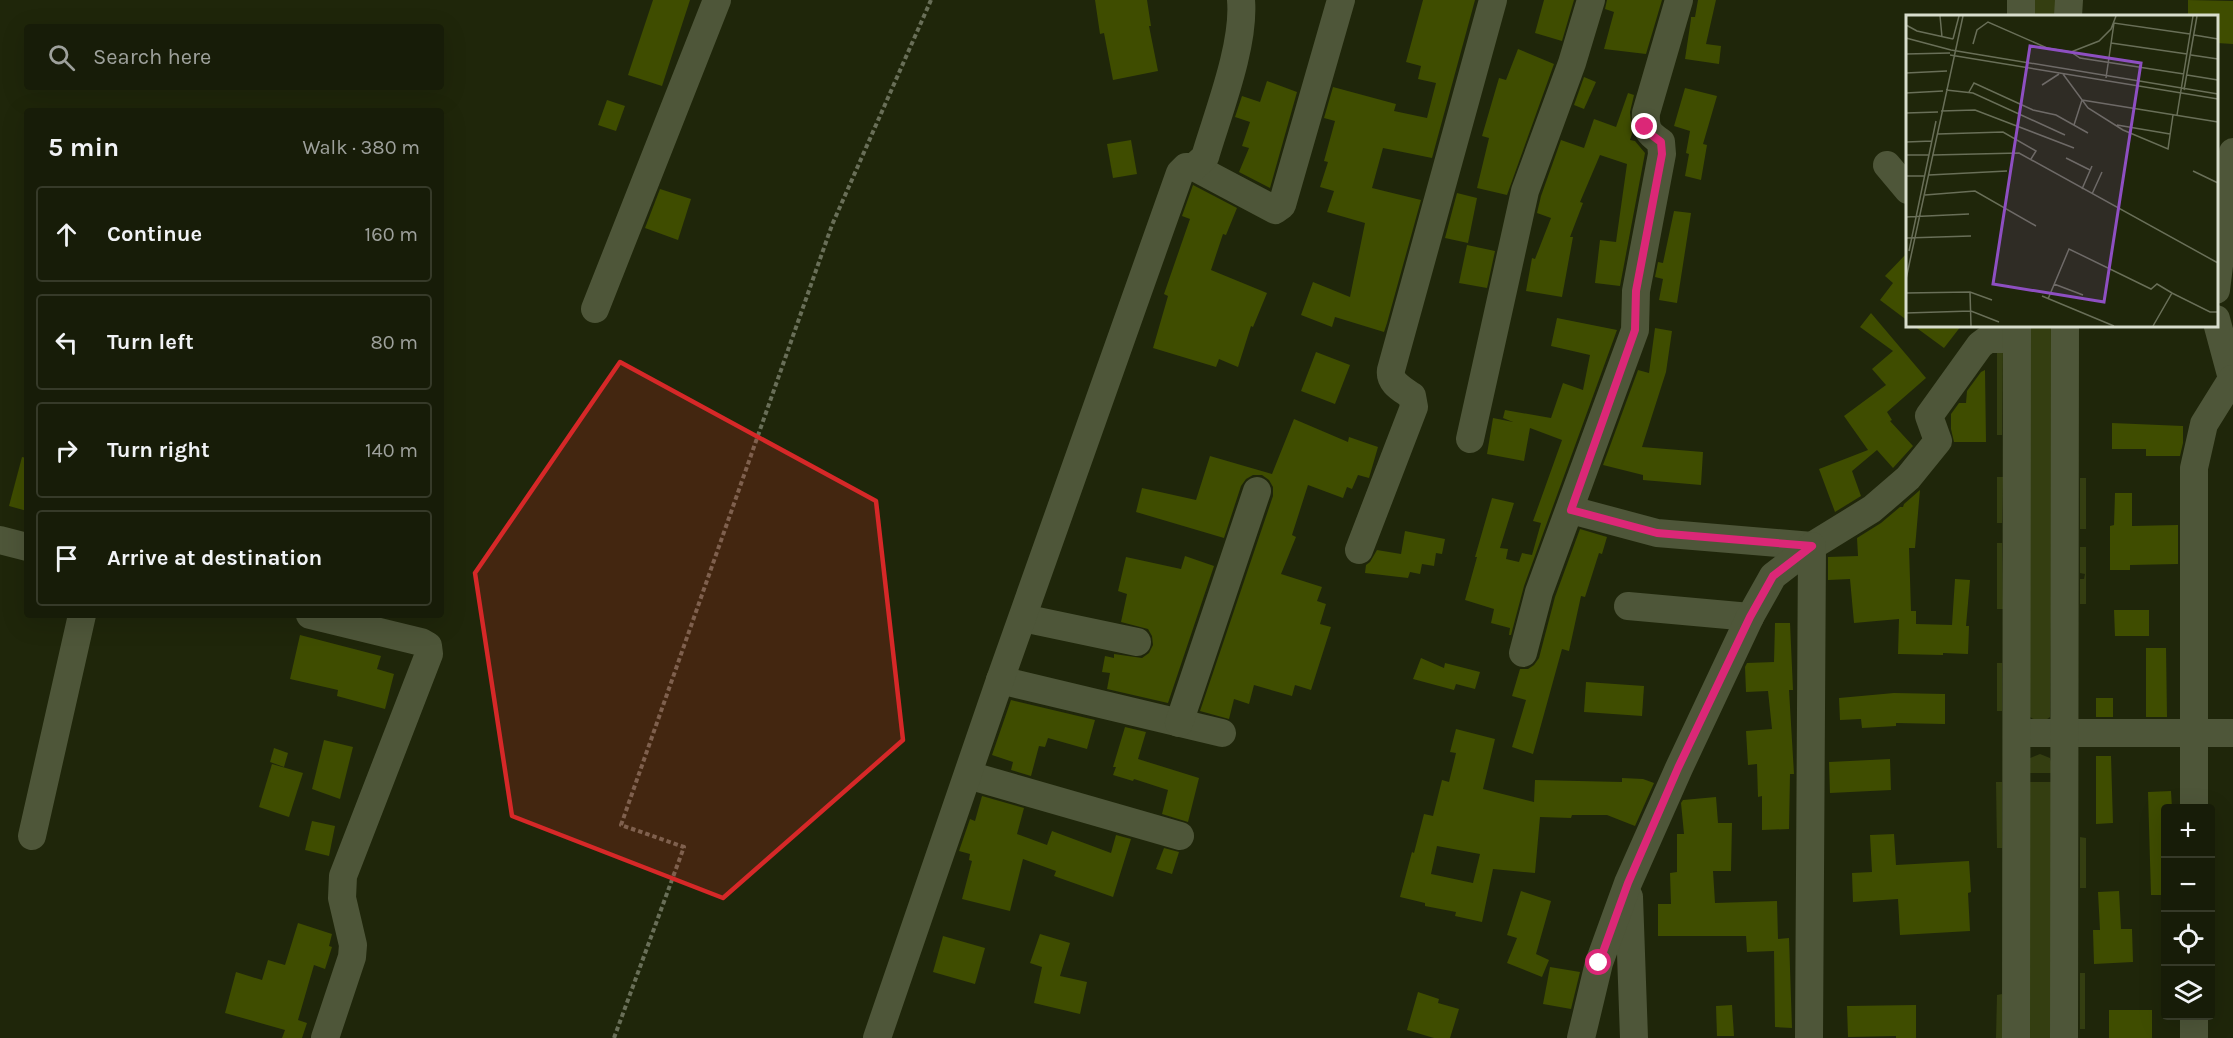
<!DOCTYPE html>
<html lang="en">
<head>
<meta charset="utf-8">
<style>
  :root { --surface:#171c08; --page:#242916; --text:#f1f3f6; --muted:#9ea19c; --line:#363a29 }
  body { margin:0; font-family:Karla,sans-serif; background:var(--page); color:var(--text) }
  .controls { position:absolute; right:18px; bottom:18px; display:grid; overflow:hidden; border-radius:6px; box-shadow:0 6px 24px #0002 }
  .controls button { width:54px; height:54px; display:grid; place-items:center; padding:0; border:0; border-bottom:2px solid var(--line); background:var(--surface); color:var(--text); font:30px sans-serif }
  .stop { position:absolute; width:18px; height:18px; margin:-14px; border:4px solid #db2777; border-radius:50%; background:#fff }
  .stop.end { background:#db2777; border-color:#fff; box-shadow:0 2px 6px #0008 }
  .list { margin:0; padding:0; list-style:none }
  h2 { display:flex; justify-content:space-between; align-items:center; height:78px; margin:0; padding:0 24px; font-size:26px }
  h2 small { font-size:20px; font-weight:400; color:var(--muted) }
  .list li { display:grid; grid-template-columns:39px 1fr auto; gap:18px; align-items:center; box-sizing:border-box; height:96px; margin:0 12px 12px; padding:0 12px; border:2px solid var(--line); border-radius:6px }
  .list b { display:block; font-size:22px; white-space:nowrap }
  .list em { font-size:20px; font-style:normal; color:var(--muted) }
  .icon { flex:none; width:33px; height:33px; fill:none; stroke:currentColor; stroke-width:2; stroke-linecap:round; stroke-linejoin:round }
  .map { position:relative; flex:none; width:2233px; height:1038px; overflow:hidden }
  .search { position:absolute; background:var(--surface); box-shadow:0 6px 24px #0002; left:24px; top:24px; width:420px; height:66px; display:flex; align-items:center; gap:15px; box-sizing:border-box; padding:0 21px; border-radius:6px; color:var(--muted); font-size:22px }
  .panel { position:absolute; background:var(--surface); box-shadow:0 6px 24px #0002; left:24px; top:108px; width:420px; height:510px; border-radius:6px }
  .map>svg:first-child { display:block }
</style>
</head>
<body>
<div class="map">
<svg width="2233" height="1038" viewBox="0 0 2233 1038">
  <rect width="100%" height="100%" fill="#1f260a"/>
  <!-- green -->
  <g fill="#343e11">
    <rect x="2031" y="0" width="27" height="16"/>
    <path d="M2027,326H2054L2050,717C2044,722 2037,722 2030,717Z"/>
    <polygon points="2003,343 2002,435 1997,435 1997,344"/>
    <polygon points="1997,477 2003,477 2002,523 1997,523"/>
    <rect x="2080" y="478" width="6" height="51"/>
    <polygon points="1997,543 2002,543 2003,609 1997,609"/>
    <polygon points="2080,547 2086,547 2086,604 2080,604 2080,579 2084,579 2085,574 2080,573"/>
    <rect x="1997" y="663" width="5" height="48"/>
    <polygon points="2040,754 2050,758 2054,773 2027,773 2030,758"/>
    <polygon points="1996,782 2002,782 2002,848 1997,848"/>
    <polygon points="2027,782 2054,782 2054,1038 2026,1038"/>
    <polygon points="2080,837 2086,838 2086,888 2080,888"/>
    <rect x="2080" y="973" width="5" height="56"/>
    <polygon points="2002,994 2002,1038 1996,1038 1997,995"/>
  </g>
  <!-- building -->
  <g fill="#3f4d00" fill-rule="evenodd">
    <polygon points="653,0 690,0 662,86 628,75"/>
    <polygon points="1095,0 1147,0 1151,26 1149,26 1158,71 1113,80 1104,33 1100,34"/>
    <polygon points="1423,0 1475,0 1432,158 1383,148 1372,188 1421,200 1387,323 1384,332 1335,317 1332,327 1301,315 1313,282 1350,297 1365,223 1327,212 1334,191 1320,187 1328,162 1324,161 1335,121 1324,118 1333,87 1396,104 1394,111 1427,118 1436,83 1418,79 1421,66 1406,62"/>
    <polygon points="1544,0 1574,0 1562,41 1535,33"/>
    <polygon points="1607,0 1662,0 1646,54 1604,49 1614,12 1605,9"/>
    <polygon points="1698,0 1716,0 1706,44 1721,46 1719,64 1685,59 1691,19 1691,17 1695,17"/>
    <polygon points="2188,0 2233,1 2233,44 2217,43 2217,16 2188,16"/>
    <polygon points="1518,49 1554,64 1507,195 1477,188 1489,138 1482,136 1499,78 1506,80"/>
    <polygon points="1584,77 1596,82 1584,109 1574,105"/>
    <polygon points="1267,81 1297,92 1270,188 1239,172 1249,148 1242,146 1250,122 1235,117 1242,96 1260,102"/>
    <polygon points="1685,88 1717,96 1703,144 1707,145 1701,180 1685,176 1689,154 1686,153 1690,131 1674,126"/>
    <polygon points="1628,93 1634,95 1630,112 1632,134 1630,140 1635,141 1645,153 1620,286 1595,283 1600,240 1616,242 1627,164 1600,155 1580,202 1583,203 1570,237 1573,237 1562,297 1526,291 1532,258 1535,259 1551,218 1537,213 1541,196 1561,140 1584,148 1594,119 1616,127"/>
    <polygon points="607,100 625,106 616,131 598,125"/>
    <polygon points="1131,140 1137,174 1113,178 1107,144"/>
    <polygon points="1193,185 1237,208 1226,235 1223,234 1211,270 1267,293 1253,327 1251,326 1238,367 1219,359 1216,367 1153,348 1168,296 1164,294 1190,219 1182,216"/>
    <polygon points="660,189 691,199 678,240 645,228"/>
    <polygon points="1457,193 1477,198 1468,243 1445,238"/>
    <polygon points="1674,211 1691,213 1677,303 1659,300 1663,279 1655,277 1658,262 1663,263"/>
    <polygon points="1467,245 1495,251 1487,288 1459,283"/>
    <polygon points="1908,252 1908,321 1880,300 1893,283 1885,276"/>
    <polygon points="1871,313 1926,378 1887,412 1892,420 1890,421 1913,446 1893,468 1877,450 1852,471 1861,496 1835,512 1819,469 1868,450 1844,416 1886,385 1872,369 1893,351 1860,327"/>
    <polygon points="1557,318 1617,330 1524,586 1511,635 1509,635 1510,628 1491,623 1494,609 1465,600 1477,557 1475,557 1492,498 1514,503 1500,548 1508,549 1506,559 1519,562 1522,553 1532,555 1541,523 1533,521 1562,440 1530,428 1524,461 1487,454 1493,418 1513,422 1503,418 1505,410 1551,418 1563,383 1583,390 1590,355 1551,346"/>
    <polygon points="1914,326 1961,326 1944,348"/>
    <polygon points="1655,328 1672,331 1666,372 1642,447 1703,452 1701,485 1643,480 1643,475 1603,465 1638,370 1649,373"/>
    <polygon points="1316,352 1350,365 1335,404 1301,391"/>
    <polygon points="1985,370 1986,442 1954,442 1951,429 1951,414 1959,403 1966,403 1967,391 1981,372"/>
    <polygon points="1294,419 1348,442 1349,437 1378,447 1369,478 1358,475 1352,489 1347,487 1343,498 1308,485 1292,535 1296,537 1281,574 1322,587 1317,601 1326,604 1320,624 1331,627 1311,690 1295,685 1292,696 1254,685 1249,704 1234,699 1229,719 1200,711 1273,496 1273,487 1269,480 1262,475 1253,475 1246,479 1241,486 1224,538 1136,512 1142,488 1196,500 1210,456 1272,474"/>
    <polygon points="2112,423 2183,426 2183,443 2180,456 2146,456 2146,449 2112,449"/>
    <polygon points="22,457 27,458 27,511 9,506"/>
    <polygon points="1920,490 1915,548 1909,548 1911,611 1916,611 1916,624 1952,625 1955,579 1970,580 1966,626 1969,626 1968,654 1943,653 1943,655 1898,654 1899,619 1854,623 1850,579 1828,580 1828,557 1858,556 1857,538 1881,523 1900,507 1903,507 1904,504"/>
    <polygon points="2115,493 2132,493 2132,526 2178,525 2178,564 2130,565 2130,570 2110,570 2110,526 2114,525"/>
    <polygon points="1580,529 1607,537 1602,554 1599,553 1585,597 1581,596 1569,651 1562,649 1533,754 1512,747 1526,700 1512,696 1520,669 1528,669 1534,665 1539,658 1555,597"/>
    <polygon points="1405,531 1445,539 1442,554 1436,553 1434,566 1422,564 1420,574 1410,572 1408,578 1365,573 1366,565 1370,562 1377,550 1401,554"/>
    <polygon points="1185,556 1214,566 1168,703 1107,689 1110,673 1102,672 1105,656 1114,658 1114,654 1142,658 1149,653 1153,645 1152,636 1148,629 1121,622 1127,594 1118,591 1126,557 1181,569"/>
    <polygon points="2114,610 2149,610 2149,636 2115,636"/>
    <polygon points="1775,623 1790,623 1793,690 1789,690 1794,774 1790,774 1789,829 1762,830 1762,796 1758,797 1757,764 1748,765 1746,731 1772,729 1768,691 1746,692 1745,667 1747,663 1774,662"/>
    <polygon points="300,635 381,656 377,669 394,674 385,709 337,696 338,690 290,679"/>
    <polygon points="2146,648 2166,648 2167,717 2146,717"/>
    <polygon points="1421,658 1444,668 1445,663 1480,672 1475,689 1456,684 1454,690 1413,679"/>
    <polygon points="1586,682 1644,686 1642,716 1584,712"/>
    <polygon points="1894,693 1945,694 1945,724 1896,723 1896,726 1862,728 1861,719 1840,720 1839,698"/>
    <rect x="2096" y="698" width="17" height="19"/>
    <polygon points="1011,700 1095,720 1087,749 1048,738 1045,747 1039,746 1031,776 1011,770 1013,762 992,755"/>
    <polygon points="1125,727 1146,732 1138,759 1199,778 1188,822 1162,814 1168,790 1134,779 1133,781 1113,775 1116,767 1113,767"/>
    <path d="M1456,729L1495,739L1483,789L1534,802L1535,780L1622,782V778L1643,779L1654,783L1635,826L1607,815H1572L1571,818L1540,817L1535,873L1493,869L1482,922L1455,916L1456,912L1425,906V903L1400,897L1412,852L1414,853L1424,814L1433,816L1442,780L1449,782L1456,753L1450,752ZM1437,846L1480,854L1473,883L1431,874Z"/>
    <polygon points="324,740 353,747 340,799 312,789"/>
    <polygon points="274,748 288,753 284,767 270,762"/>
    <polygon points="2096,756 2111,756 2113,823 2096,824"/>
    <polygon points="1890,759 1891,790 1830,793 1829,762"/>
    <polygon points="272,764 303,773 289,817 259,807"/>
    <polygon points="2171,791 2172,808 2166,808 2166,895 2151,895 2148,792"/>
    <polygon points="982,796 1024,808 1017,834 1047,845 1052,831 1111,853 1116,835 1131,839 1113,897 1054,876 1056,871 1023,859 1010,911 962,899 972,861 969,860 970,854 959,851 970,819 975,821"/>
    <polygon points="1716,797 1718,823 1732,823 1731,871 1713,871 1715,903 1777,901 1778,939 1789,938 1792,1028 1775,1027 1774,951 1747,952 1746,936 1658,936 1658,904 1671,904 1670,873 1677,872 1677,834 1684,834 1681,803 1683,800"/>
    <polygon points="312,821 335,826 329,856 305,850"/>
    <polygon points="1894,834 1896,865 1969,861 1971,892 1968,893 1970,931 1900,935 1898,899 1853,902 1852,873 1872,872 1870,835"/>
    <polygon points="1164,848 1179,852 1172,874 1156,869"/>
    <polygon points="1521,891 1551,901 1536,954 1549,960 1542,977 1507,963 1517,938 1507,935"/>
    <polygon points="2119,891 2121,929 2132,929 2133,962 2094,964 2093,930 2100,930 2098,892"/>
    <polygon points="298,923 332,934 329,946 332,947 325,969 314,965 298,1020 307,1023 302,1038 282,1038 285,1030 225,1013 236,972 262,980 268,960 285,965"/>
    <polygon points="1040,934 1070,943 1060,976 1087,982 1080,1014 1034,1003 1042,967 1030,963"/>
    <polygon points="943,936 985,948 975,984 933,972"/>
    <polygon points="1550,967 1580,972 1571,1009 1543,1004"/>
    <polygon points="1418,992 1439,999 1438,1003 1459,1009 1450,1038 1434,1038 1407,1030"/>
    <polygon points="1732,1005 1734,1036 1717,1036 1716,1006"/>
    <polygon points="1916,1005 1916,1038 1896,1038 1896,1036 1848,1037 1847,1006"/>
    <rect x="2109" y="1010" width="43" height="28"/>
  </g>
  <g fill="none" stroke-linecap="round" stroke-linejoin="round">
    <!-- path -->
    <polyline stroke="#696f58" stroke-width="4" stroke-dasharray="4.5 3" stroke-linecap="butt" points="614,1038 684,847 621,825 832,225 931,0"/>
    <!-- minor -->
    <g stroke="#4e5639" stroke-width="28">
      <polyline points="2021,16 2021,0"/>
      <polyline points="2068,16 2069,0"/>
      <polyline points="1887,165 1908,190"/>
      <polyline points="1194,167 1275,210 1282,205 1341,0"/>
      <polyline points="2216,290 2233,152"/>
      <polyline points="595,309 717,0"/>
      <polyline points="2216,319 2233,382"/>
      <polyline points="1470,439 1525,191 1572,63 1591,0"/>
      <polyline points="1571,510 1657,533 1812,546"/>
      <polyline points="0,540 27,547"/>
      <path d="M1359,550L1414,407L1412,396C1402,389 1389,383 1391,370L1493,0"/>
      <polyline points="1628,606 1750,617"/>
      <polyline points="310,615 421,642 428,646 429,654 343,876 342,898 353,945 352,957 325,1038"/>
      <polyline points="1023,618 1137,642"/>
      <path d="M1523,653L1539,592L1635,330L1636,291L1662,154L1661,142C1648,133 1645,129 1646,113L1679,0"/>
      <polyline points="1000,680 1222,733"/>
      <polyline points="1179,723 1257,491"/>
      <polyline points="2017,733 2233,733"/>
      <polyline points="968,775 1180,836"/>
      <polyline points="2194,808 2194,468 2204,424 2232,379"/>
      <polyline points="32,836 82,615"/>
      <polyline points="1629,897 1634,1038"/>
      <path d="M877,1038L1000,680L1180,173L1186,167H1194L1205,157C1218,113 1245,45 1241,0"/>
      <polyline points="1581,1038 1599,963 1628,883 1679,768 1750,617 1773,576 1812,546 1872,509 1908,478 1938,441 1929,416 1980,345 1988,339 2017,339"/>
      <polyline points="1809,1038 1812,546"/>
      <polyline points="2016,1038 2017,326"/>
      <polyline points="2064,1038 2065,326"/>
      <polyline points="2194,1038 2194,1016"/>
    </g>
  </g>
  <g fill="none" stroke-linecap="round" stroke-linejoin="round">
    <!-- route -->
    <polyline stroke="#db2777" stroke-width="8" points="1599,963 1628,883 1678,768 1750,617 1773,576 1812,546 1657,533 1571,510 1635,330 1636,291 1662,154 1661,142 1649,133 1645,127"/>
  </g>
  <!-- marked area -->
  <path fill="#d62828" fill-opacity="0.2" stroke="#d62828" stroke-width="4.5" stroke-linejoin="round" d="M620,362L876,501L903,740L723,898L512,816L475,573Z"/>
  <!-- overview -->
  <g transform="translate(1906 15)">
    <rect width="312" height="312" fill="#1f260a"/>
    <path fill="none" stroke="#696f58" stroke-width="1.5" d="M34,1L36,22M0,10L11,16L47,24M288,20L312,24M0,23L45,35L312,79M47,24L53,1M205,28L281,39M67,29L71,15L82,7L141,33L165,37L193,26L205,14L210,1M165,37L174,43L278,59M0,39L44,38M44,40L312,84M285,40L312,44M0,58L41,56M157,59L182,93L217,115L262,134L267,100M281,60L312,65M200,63L208,8L284,19M136,70L153,59M40,75L67,78L159,120M278,75L291,1M63,77L68,68L127,95L150,100L182,118M0,78L37,76M176,85L312,107M35,96L69,95L168,133M0,98L32,97M271,100L287,1M168,110L176,85M211,110L264,119M32,119L97,117L130,136L125,144M0,127L26,126M0,140H23M27,140L113,138L312,248M160,143L184,155M287,156L312,168M23,160L101,156M0,161H19M176,174L186,151M186,179L196,157M19,180L69,176L130,211M0,202L63,199M0,223L65,221M3,236L30,106M0,264L57,1M148,269L177,280M64,277L65,311M0,278L64,277L86,285M136,281L208,311M142,284L163,234L245,274L251,269L266,278M0,298L65,296L93,307M247,311L266,278L304,297H312"/>
    <path fill="#8e4fc2" fill-opacity="0.15" stroke="#8e4fc2" stroke-width="3" d="M124,31L235,48L198,287L87,269Z"/>
    <rect width="312" height="312" fill="none" stroke="#d8ddcd" stroke-width="3"/>
  </g>
</svg>
<div class="controls">
<button>+</button>
<button>−</button>
<button><svg class="icon" aria-label="locate" viewBox="0 0 24 24"><circle cx="12" cy="12" r="6"/><path d="M12 2v4M12 18v4M2 12h4M18 12h4"/></svg></button>
<button><svg class="icon" aria-label="layers" viewBox="0 0 24 24"><path d="M12 4l9 5-9 5-9-5zM3 14l9 5 9-5"/></svg></button>
</div>
<div class="stop" style="left:1599px;top:963px"></div>
<div class="stop end" style="left:1645px;top:127px"></div>
<div class="search"><svg class="icon" aria-label="search" viewBox="0 0 24 24"><circle cx="10" cy="10" r="6"/><path d="M15 15l6 6"/></svg>Search here</div>
<section class="panel">
<h2>5 min<small>Walk · 380 m</small></h2>
<ul class="list">
<li><svg class="icon" aria-label="ahead" viewBox="0 0 24 24"><path d="M12 20V5M6 11l6-6 6 6"/></svg><div><b>Continue</b></div><em>160 m</em></li>
<li><svg class="icon" aria-label="left" viewBox="0 0 24 24"><path d="M17 20v-9H6M10 6l-5 5 5 5"/></svg><div><b>Turn left</b></div><em>80 m</em></li>
<li><svg class="icon" aria-label="right" viewBox="0 0 24 24"><path d="M7 20v-9h11M14 6l5 5-5 5"/></svg><div><b>Turn right</b></div><em>140 m</em></li>
<li><svg class="icon" aria-label="arrive" viewBox="0 0 24 24"><path d="M6 21V4h12l-3 4 3 4H6"/></svg><div><b>Arrive at destination</b></div></li>
</ul>
</section>
</div>
</body>
</html>
